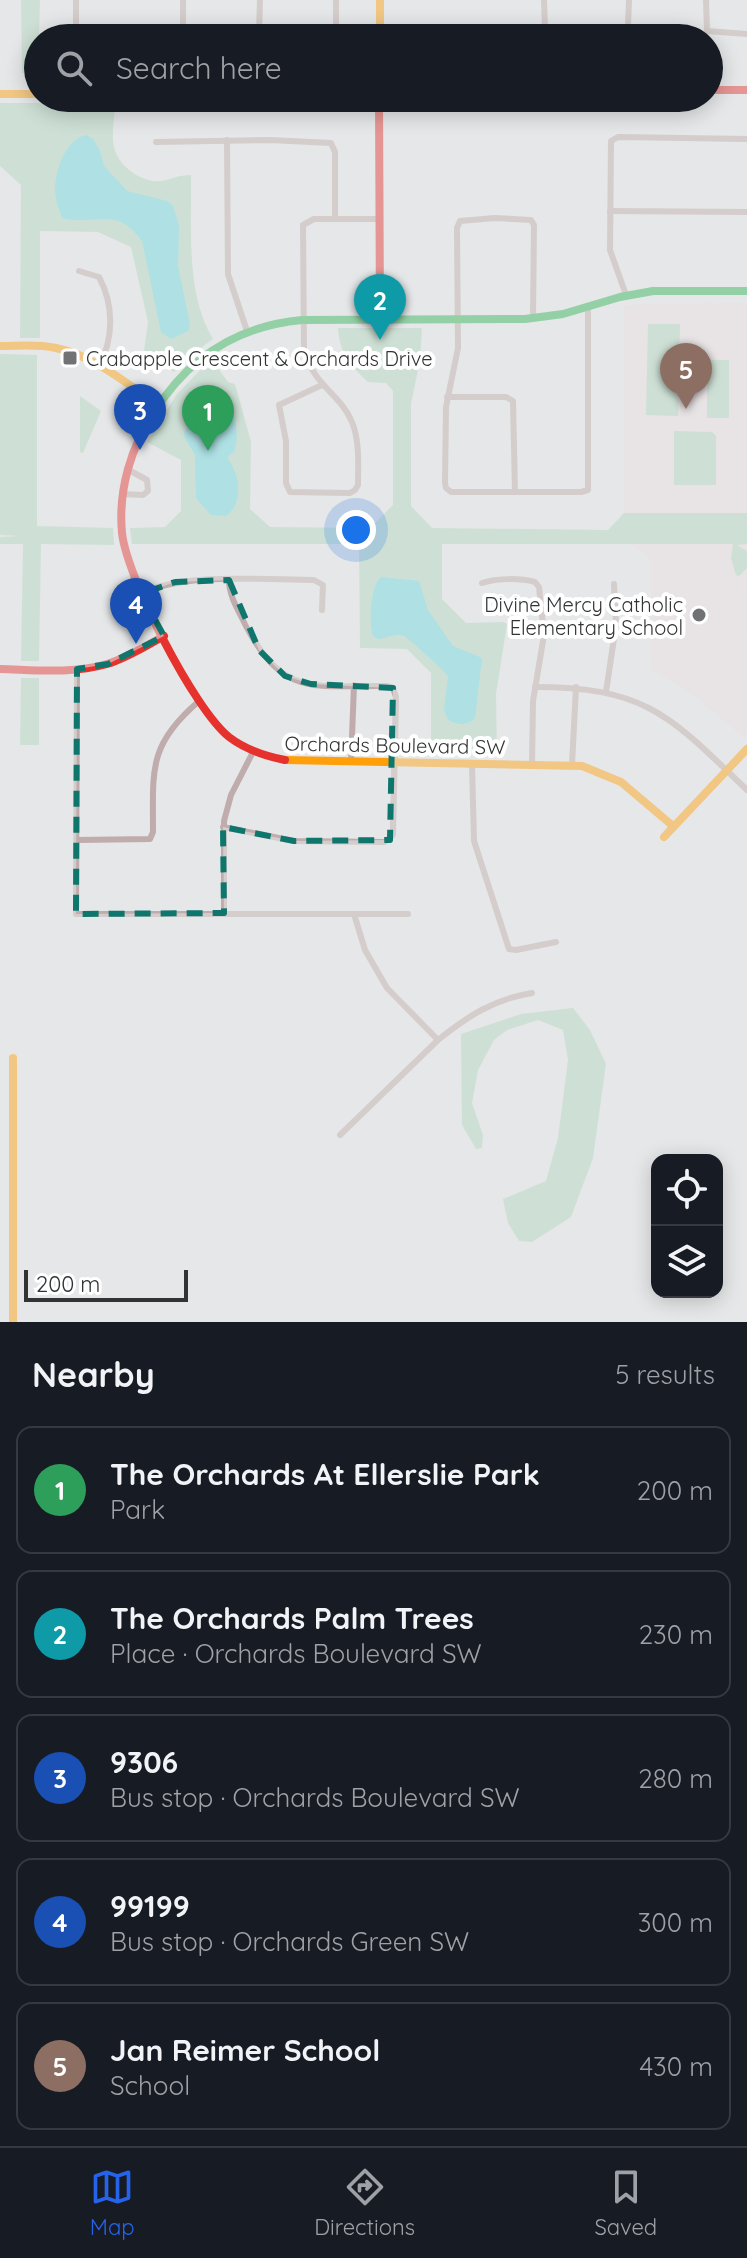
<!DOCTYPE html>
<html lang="en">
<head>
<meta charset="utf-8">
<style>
  :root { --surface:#171b24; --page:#20242c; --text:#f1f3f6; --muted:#9ea1a6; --line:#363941; --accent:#2563eb }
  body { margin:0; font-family:Quicksand,sans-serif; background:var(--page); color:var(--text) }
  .controls { position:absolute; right:24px; bottom:24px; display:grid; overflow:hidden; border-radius:16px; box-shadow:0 4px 20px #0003 }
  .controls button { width:72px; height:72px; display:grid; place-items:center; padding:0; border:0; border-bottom:2px solid var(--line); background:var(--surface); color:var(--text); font:40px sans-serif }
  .scale { position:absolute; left:24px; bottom:20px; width:164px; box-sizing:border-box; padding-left:8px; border:4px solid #323334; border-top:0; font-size:22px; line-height:28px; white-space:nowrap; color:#323334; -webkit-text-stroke:6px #fff; paint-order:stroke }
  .you { position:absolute; left:356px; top:530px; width:28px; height:28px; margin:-20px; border:6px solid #fff; border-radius:50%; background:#1a73e8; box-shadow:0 0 0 12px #1a73e833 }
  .badge { display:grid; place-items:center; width:52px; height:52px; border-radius:50%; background:var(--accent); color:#fff; font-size:26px; font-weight:700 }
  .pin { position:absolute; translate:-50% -66px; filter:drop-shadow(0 2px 4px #0008) }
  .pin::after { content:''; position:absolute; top:42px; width:28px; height:24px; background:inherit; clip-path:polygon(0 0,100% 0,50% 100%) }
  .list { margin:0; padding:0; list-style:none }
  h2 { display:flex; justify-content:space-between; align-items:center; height:104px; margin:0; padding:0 32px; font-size:34px }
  h2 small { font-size:26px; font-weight:400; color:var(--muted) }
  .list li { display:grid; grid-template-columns:52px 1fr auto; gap:24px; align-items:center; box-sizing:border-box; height:128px; margin:0 16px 16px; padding:0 16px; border:2px solid var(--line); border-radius:16px }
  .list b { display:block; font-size:30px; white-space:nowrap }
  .list p { margin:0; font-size:26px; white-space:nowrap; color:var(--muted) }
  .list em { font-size:26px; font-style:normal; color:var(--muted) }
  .icon { flex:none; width:44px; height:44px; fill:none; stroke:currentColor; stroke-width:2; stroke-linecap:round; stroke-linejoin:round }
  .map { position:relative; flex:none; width:747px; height:1322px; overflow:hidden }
  .search { position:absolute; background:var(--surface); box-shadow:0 4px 20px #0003; left:24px; right:24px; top:24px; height:88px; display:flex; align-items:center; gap:20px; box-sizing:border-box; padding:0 28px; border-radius:44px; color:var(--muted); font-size:30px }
  .sheet { height:824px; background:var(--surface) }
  nav { display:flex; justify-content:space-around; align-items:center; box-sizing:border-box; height:112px; border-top:2px solid var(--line); background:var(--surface); font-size:22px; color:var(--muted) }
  nav a { display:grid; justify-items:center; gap:4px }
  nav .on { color:var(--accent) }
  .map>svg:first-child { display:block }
</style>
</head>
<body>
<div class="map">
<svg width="747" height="1322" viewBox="0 0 747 1322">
  <rect width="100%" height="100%" fill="#e5e7e8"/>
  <!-- education -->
  <g fill="#ebdddf">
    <polygon points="747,303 747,513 624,513 624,305"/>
    <polygon points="633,544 747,544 746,739 691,693 651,669 652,561"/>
  </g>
  <!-- green -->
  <g fill="#b1d8be">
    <polygon points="21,0 40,0 38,74 22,73"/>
    <path d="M0,103H115C115,116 111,133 114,147C118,166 141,183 161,181C172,179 179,175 191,175C192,227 185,293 213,339L191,355L174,372L144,351L148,322L131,247L98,232L40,231V338H20L21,185L0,166Z"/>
    <polygon points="648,324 680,324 678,416 646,415"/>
    <path d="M338,328H422L420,360L411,404V506L432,528L608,530L624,513H747V544L737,545L747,551V568L739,576L736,575L731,558L733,544H442V599L466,623L503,622L507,624L496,694L497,755H431V673L407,649L360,648L359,544H132L130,528L165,527L181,511V460L147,442L177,394L211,359L228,382L235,384L251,442L250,509L270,527L370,528L393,505V391L386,383L368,382C351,366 339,352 338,328Z"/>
    <polygon points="0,354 37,355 37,526 113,528 114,545 41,544 39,661 21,661 23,544 0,544 0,537 20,536 0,535"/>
    <rect x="707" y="360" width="22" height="58"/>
    <polygon points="80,396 101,411 83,453 80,452"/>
    <polygon points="674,431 712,432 716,436 716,485 674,485"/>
    <polygon points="21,678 39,678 39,745 20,745"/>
    <polygon points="573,1008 590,1030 606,1064 593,1158 571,1217 532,1242 519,1241 508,1223 503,1199 546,1181 558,1138 568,1060 563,1030 538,1020 507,1030 494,1040 478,1070 472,1103 483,1135 482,1148 476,1149 462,1125 461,1034 521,1014"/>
  </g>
  <!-- water -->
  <g fill="#6ad7df">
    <path d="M86,135L93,139L100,151L104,166L127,191L167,201L173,206L179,225L178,266L190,325L188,331L171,339L161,332L142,241C116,205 98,226 62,218C60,212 57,205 56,199C52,178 63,140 86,135Z"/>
    <path d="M217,390C234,400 241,434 234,452L229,455L228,459C240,475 244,503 226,516L211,515L196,498L195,455L185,438L184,432L203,400Z"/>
    <path d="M381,577L419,581L428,610L453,646L482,658L475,718C466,726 458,725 448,720L444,710L448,676C445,672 409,638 404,636C395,632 387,639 378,639L373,636C369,622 370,586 381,577Z"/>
  </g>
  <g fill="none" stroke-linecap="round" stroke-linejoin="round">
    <!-- street -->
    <g stroke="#c0acac" stroke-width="6">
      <polyline points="76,0 76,30 80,36 85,37 177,37 183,31 183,0"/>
      <polyline points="260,0 259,33 267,37 331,36 336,29 336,0"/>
      <polyline points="544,0 545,28 555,34 624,33 628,26 629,0"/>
      <polyline points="706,0 707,31 747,34"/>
      <polyline points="227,140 228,274 247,331"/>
      <polyline points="156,142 270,140 331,143 335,152 335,219"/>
      <polyline points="610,211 747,212"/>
      <path d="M79,271L99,277C114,305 114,338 99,366"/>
      <polyline points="626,295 610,250 611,141 618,137 747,139"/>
      <polyline points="533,318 534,225 531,220 495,218 460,221 457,228 458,348 446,407 445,483 446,488 451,492 581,492 588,490 588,307"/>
      <path d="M322,385L279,405L286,441V483L290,492L350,493L355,490L358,485C358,465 360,442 352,422C340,393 313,386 304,349L303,225L314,219H379"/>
      <polyline points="447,397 506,397 513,401 515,492"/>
      <polyline points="122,494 143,495 148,491 147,480 127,469"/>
      <path d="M482,583C498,578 520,578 535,582L539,587L544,635L533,701L532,764"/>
      <path d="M141,594C182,572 266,580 314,580L323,585L322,610"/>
      <polyline points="77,669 76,914 408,914"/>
      <path d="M535,687C647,687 671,717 747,790"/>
      <polyline points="606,692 616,625 614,584"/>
      <polyline points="351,762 354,685"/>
      <polyline points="472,764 474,841 509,949 516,950 556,942"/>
      <polyline points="572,765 576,687"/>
      <path d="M223,827L294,841L385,842L393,835L396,697L393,688L386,686C314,685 284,698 246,626C239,611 229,597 229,580"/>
      <path d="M77,840L150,839L153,832C153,770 148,745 198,702"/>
      <polyline points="224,913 224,821 231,795 253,752"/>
      <path d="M438,1040C468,1016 494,999 532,993"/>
      <polyline points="340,1135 438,1040 387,988 365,950 354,914"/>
    </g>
    <!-- fast -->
    <path stroke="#30b455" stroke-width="8" d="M155,411C189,357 238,326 302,320L525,319L563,314L620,297L653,291H747"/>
    <!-- slow -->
    <g stroke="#ff9f0a" stroke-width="8">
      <polyline points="380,0 380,38"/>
      <polyline points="0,94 38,94"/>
      <path d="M0,346C18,346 38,344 56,348C95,356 127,384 159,406"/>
      <polyline points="285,760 582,766 621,782 673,826"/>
      <polyline points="664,837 747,749"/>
      <polyline points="13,1058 13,1322"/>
    </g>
    <!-- jam -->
    <g stroke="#e5322d" stroke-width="8">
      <polyline points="709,90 747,90"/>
      <polyline points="379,98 380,320"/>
      <path d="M155,411C131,446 118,490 122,533C127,578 194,709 229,737C246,750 265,756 285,760"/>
      <path d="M0,669C36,670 72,674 107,664C127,658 146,646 164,636"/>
    </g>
  </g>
  <!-- marked area -->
  <path d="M0 0H747V1322H0ZM229,580L259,650L285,676L311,684L393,688L390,840L294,841L223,827L224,913L76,914L77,669L108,664L164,636L141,594L175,582Z" fill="#e5e7e8" fill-opacity=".55" fill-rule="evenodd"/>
  <path fill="none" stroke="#0f766e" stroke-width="6" stroke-dasharray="16 10" stroke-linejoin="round" d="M229,580L259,650L285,676L311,684L393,688L390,840L294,841L223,827L224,913L76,914L77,669L108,664L164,636L141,594L175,582Z"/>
  <!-- markers -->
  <g fill="#717273" stroke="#fff" stroke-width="3">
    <rect x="62" y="350" width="16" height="16" rx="4"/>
    <circle cx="699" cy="615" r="8"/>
  </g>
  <g text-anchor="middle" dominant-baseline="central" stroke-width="8" stroke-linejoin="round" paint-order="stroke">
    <!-- poi labels -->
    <g font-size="20" fill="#323334" stroke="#fff" text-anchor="start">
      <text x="86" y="358">Crabapple Crescent &amp; Orchards Drive</text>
      <text x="683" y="604" text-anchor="end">Divine Mercy Catholic<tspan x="683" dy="23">Elementary School</tspan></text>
    </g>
    <!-- street labels -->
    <g font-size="20" fill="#323334" stroke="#fff">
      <text transform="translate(395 745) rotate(1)">Orchards Boulevard SW</text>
    </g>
  </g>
</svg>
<div class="controls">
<button><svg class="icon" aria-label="locate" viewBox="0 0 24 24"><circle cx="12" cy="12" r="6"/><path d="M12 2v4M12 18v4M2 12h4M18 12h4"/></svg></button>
<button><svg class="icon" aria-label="layers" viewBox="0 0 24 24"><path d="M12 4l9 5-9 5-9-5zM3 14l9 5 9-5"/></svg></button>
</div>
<div class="scale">200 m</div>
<div class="you"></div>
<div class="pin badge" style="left:208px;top:451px;background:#2e9e5b">1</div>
<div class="pin badge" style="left:380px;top:340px;background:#0f9aa8">2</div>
<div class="pin badge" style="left:140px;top:450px;background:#1a4fb4">3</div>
<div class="pin badge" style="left:136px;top:644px;background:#1a4fb4">4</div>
<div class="pin badge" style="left:686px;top:409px;background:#8d6e63">5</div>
<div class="search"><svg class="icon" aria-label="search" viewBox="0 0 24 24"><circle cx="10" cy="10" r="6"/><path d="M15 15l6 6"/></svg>Search here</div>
</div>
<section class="sheet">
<h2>Nearby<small>5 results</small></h2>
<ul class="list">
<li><span class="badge" style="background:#2e9e5b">1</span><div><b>The Orchards At Ellerslie Park</b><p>Park</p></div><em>200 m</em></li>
<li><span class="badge" style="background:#0f9aa8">2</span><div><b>The Orchards Palm Trees</b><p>Place · Orchards Boulevard SW</p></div><em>230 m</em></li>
<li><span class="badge" style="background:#1a4fb4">3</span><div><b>9306</b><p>Bus stop · Orchards Boulevard SW</p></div><em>280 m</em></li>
<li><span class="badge" style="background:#1a4fb4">4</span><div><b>99199</b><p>Bus stop · Orchards Green SW</p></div><em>300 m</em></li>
<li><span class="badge" style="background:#8d6e63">5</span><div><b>Jan Reimer School</b><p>School</p></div><em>430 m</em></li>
</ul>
</section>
<nav>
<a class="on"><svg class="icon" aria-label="map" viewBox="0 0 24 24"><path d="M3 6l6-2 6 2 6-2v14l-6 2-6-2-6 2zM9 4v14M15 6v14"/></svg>Map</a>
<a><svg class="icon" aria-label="directions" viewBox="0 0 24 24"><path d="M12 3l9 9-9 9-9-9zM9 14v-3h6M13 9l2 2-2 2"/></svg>Directions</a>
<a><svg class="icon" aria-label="saved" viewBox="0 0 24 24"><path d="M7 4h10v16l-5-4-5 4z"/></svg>Saved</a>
</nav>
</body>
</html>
